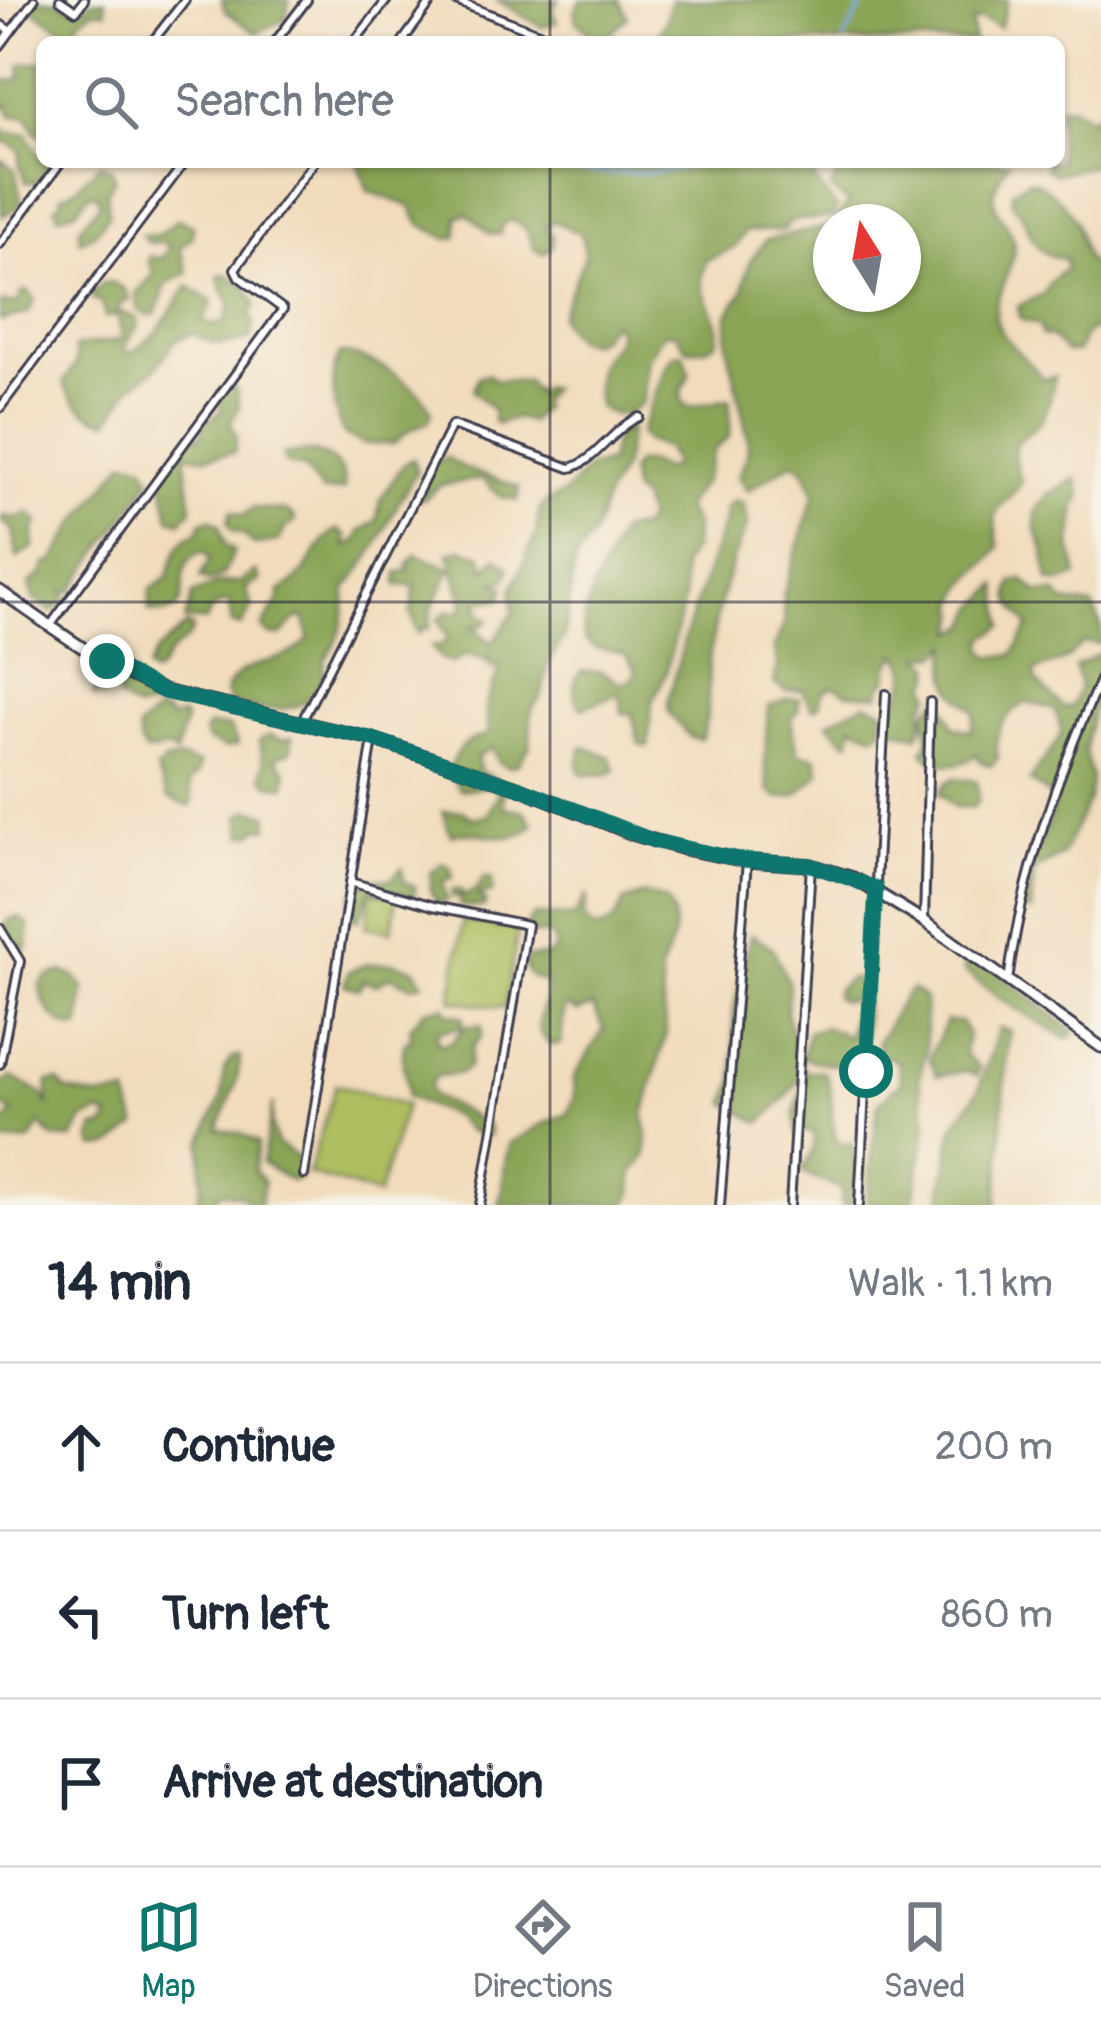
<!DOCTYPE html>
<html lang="en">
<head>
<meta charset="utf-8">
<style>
  :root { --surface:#fff; --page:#f6f6f7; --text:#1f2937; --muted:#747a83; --line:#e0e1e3; --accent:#0f766e }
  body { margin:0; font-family:Pangolin,sans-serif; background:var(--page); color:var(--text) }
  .compass { position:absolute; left:813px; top:204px; width:108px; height:108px; border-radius:50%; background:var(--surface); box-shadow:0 3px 9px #0004; rotate:349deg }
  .stop { position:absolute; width:36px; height:36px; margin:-27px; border:9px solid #0f766e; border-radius:50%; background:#fff }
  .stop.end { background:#0f766e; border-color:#fff; box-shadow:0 3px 12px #0008 }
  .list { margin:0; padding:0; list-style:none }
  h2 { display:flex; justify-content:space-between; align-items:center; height:156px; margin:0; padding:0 48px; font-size:51px }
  h2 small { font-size:39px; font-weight:400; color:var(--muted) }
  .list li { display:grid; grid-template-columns:78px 1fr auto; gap:36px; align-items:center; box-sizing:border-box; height:168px; padding:0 48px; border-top:3px solid var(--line) }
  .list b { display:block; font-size:45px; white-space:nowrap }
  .list em { font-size:39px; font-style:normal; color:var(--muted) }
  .icon { flex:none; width:66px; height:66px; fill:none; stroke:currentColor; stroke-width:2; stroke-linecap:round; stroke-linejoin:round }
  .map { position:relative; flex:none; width:1101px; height:1205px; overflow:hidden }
  .search { position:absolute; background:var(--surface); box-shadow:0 3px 9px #0004; left:36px; right:36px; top:36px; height:132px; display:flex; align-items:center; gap:30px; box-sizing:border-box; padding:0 42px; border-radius:18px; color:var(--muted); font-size:45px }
  .sheet { height:660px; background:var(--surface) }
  nav { display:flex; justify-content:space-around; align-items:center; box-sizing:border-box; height:168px; border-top:3px solid var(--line); background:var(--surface); font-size:33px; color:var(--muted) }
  nav a { display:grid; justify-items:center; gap:6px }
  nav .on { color:var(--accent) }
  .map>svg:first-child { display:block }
</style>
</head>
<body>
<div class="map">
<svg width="1101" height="1205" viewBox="0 0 1101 1205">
  <rect width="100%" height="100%" fill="#f7f3e8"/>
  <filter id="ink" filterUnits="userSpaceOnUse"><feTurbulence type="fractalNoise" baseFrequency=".00833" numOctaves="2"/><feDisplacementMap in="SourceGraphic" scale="24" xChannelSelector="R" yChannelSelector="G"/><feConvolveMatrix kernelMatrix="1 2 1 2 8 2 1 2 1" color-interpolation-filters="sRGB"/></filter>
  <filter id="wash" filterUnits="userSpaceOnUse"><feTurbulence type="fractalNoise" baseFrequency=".004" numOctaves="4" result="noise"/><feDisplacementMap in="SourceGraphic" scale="48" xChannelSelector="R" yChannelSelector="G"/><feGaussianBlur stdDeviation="2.7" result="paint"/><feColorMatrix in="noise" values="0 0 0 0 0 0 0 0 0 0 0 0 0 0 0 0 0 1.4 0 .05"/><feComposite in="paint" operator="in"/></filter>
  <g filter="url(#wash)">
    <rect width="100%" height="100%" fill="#f1dbbb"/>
    <!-- green -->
    <g fill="#aebe61" stroke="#68704e" stroke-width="3">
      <polygon points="371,892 397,896 392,931 366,927"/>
      <polygon points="463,921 518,929 505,1008 451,1000"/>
      <polygon points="336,1084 406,1105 378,1195 308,1174"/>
    </g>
    <!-- forest -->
    <g fill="#8aa557" stroke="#566449" stroke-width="3">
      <polygon points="36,0 55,0 80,11 92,0 105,0 106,12 94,10 77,22 80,32 68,34 71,42 54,42 68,33 31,9"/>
      <polygon points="222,0 289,0 286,19 256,33 225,11"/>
      <polygon points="497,0 559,0 552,10 557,22 542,27"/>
      <polygon points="581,0 619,0 628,17 612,32 612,42 584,42 589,31 577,22 574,12"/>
      <polygon points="671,0 1008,0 1000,28 981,19 972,22 974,42 654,42 666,20"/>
      <polygon points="42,62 42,135 36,134 27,116 11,116 7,104 0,111 0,82 20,79 21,64"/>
      <polygon points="1072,106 1091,119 1101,108 1096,165 1055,174 1046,169 1045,162 1059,162 1059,107"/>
      <polygon points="0,126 7,133 27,134 42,162 49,164 41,182 26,182 19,163 21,152 10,143 0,142"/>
      <polygon points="0,159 15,170 22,205 2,216"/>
      <path d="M358,162H808L817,184L837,208L832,217L790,221L784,230L746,231L734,248L707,260C703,270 700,278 703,289C710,314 742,352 687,349L675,332L664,333L647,358L643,401C630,416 616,420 599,407C595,394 595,368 604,356C612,346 617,344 618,330L612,322C607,326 605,333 599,338C582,350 563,331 560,316L585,256L582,235L554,221L546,226L553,237L552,247L543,254L534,249C529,233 527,225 510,220L502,225L500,234H490L468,214L458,216L457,237L448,239L420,224L410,206L368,191Z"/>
      <path d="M833,162H1009C969,217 1022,215 1013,257C1008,278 987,308 1000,329C1010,347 1030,363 1044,379L1055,377C1052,389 1050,405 1044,415C1028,444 1002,432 1021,481C1004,514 987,496 999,548C979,576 966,572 956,608L959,612L955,631L968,626L977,607L998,585L1004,626L985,638L984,649L991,657L1013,655L1029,627C1021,609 1003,605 1013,582L1023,580L1038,593H1057L1063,602L1093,606L1101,626V644L1082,643L1067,659L1036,670L1035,680L1064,708L1073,705L1080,686L1075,667L1101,653V701L1093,708L1085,749L1091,778L1089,799L1062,855L1034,871L1031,912L1021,907C1014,871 1061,820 1052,799C1047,789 1038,789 1030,781C1036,766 1055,751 1062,731L1055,710L1028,702C1004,714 992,731 998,758L991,766L981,762L977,754C962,768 935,769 923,751L928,742L926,711L941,698L954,727L972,731L975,711C947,690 944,677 949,644L938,655L922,656L932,666V676L927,686L931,693L922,709L924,721L918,736L891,728L888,716C899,695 917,677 898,654L889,665L888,679L881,685L879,695L848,693L832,686L823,692L820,705L813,709L803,690L785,691L774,683L778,665L774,648L785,622L783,596L815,493L803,468L793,462L747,491L738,476L747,456L748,439L727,343L728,314L743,292L749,263L766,240L831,226V294H903V222H836L848,202L831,189L840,168Z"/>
      <polygon points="100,164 111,169 115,178 107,191 109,214 94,234 80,241 79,229 100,203 97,195 89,194 76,210 59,216 55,207 60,204 62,195 73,191"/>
      <path d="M1029,180C1046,184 1068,205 1075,221C1081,233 1081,248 1088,261L1101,269V327L1086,333L1077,352H1066L1052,337L1042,335L1039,325L1020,319L1018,306L1045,293L1049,283L1066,269L1065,259C1023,253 1036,225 1012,203V192Z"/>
      <polygon points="178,219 193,226 192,237 180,248 188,273 166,284 156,314 146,315 138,309 136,294 154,274 148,260 151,256 161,259 170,248 164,243 148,243 142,235 158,235"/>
      <path d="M226,274L245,285L256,305L250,314L254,323L251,339C223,345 218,349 193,333L175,341L156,368L131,387L109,421C92,420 67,399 64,382L76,363L75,347L118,340L122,337L118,316L121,312L137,318L139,323L125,346L127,356L156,333L188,286L213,302L203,321L212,325L224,323L231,303L222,290L219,275Z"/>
      <polygon points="112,282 125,290 130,299 121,303 115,316 105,317 102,303 92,299 92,294 103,283"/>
      <polygon points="28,291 35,299 28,313 0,321 0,303 18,303 22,292"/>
      <path d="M683,353L690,373L681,392L682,402L689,407L730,399V436L714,450L704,481L684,507L695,526L693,549L682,565L684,598L666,673L652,703L648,747L639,744L632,713H622L620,693L582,708C572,696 571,683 581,671L602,672L621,683L632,680L636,670L625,654L594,647L585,640C578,611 607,558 621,530L642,528L647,518L641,499L632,491L630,471L636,463L646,462L665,470L674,465L666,448L646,441L640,433L667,364L673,355Z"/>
      <path d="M339,354C367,353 423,386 432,413L428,422L409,430L393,444H364L345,435C332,415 330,377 339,354Z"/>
      <polygon points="487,374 495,380 526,381 537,393 543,387 551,389 540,400 542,408 530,422 517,418 497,424 493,420 494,411 473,391 478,377"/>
      <polygon points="227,388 236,388 239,408 230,423 237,437 234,453 204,457 185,454 192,509 181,521 170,518 162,476 179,448 195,435 201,437 204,422 221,412 219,394"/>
      <path d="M625,426L630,429L623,467L607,494L594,533L575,560L564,637L548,664L542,695L531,711L530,746L517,765L507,767L498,762L492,748L477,756L480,771L504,783L503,807L524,811L533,824C513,850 478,826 451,835L442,812L462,811L472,818L487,816L498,794L495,785L460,790L449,772C453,752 467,738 488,735L486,705L501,664L490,668L489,655L486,661L468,654L452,663L441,658L431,646L444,644L447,637L438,619L449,611L458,613L464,606L449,553L462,549L481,555L485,569L497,557L510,569L506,580L494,582L505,587L500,599L478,601L481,615L489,620L480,627L471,626L492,643L514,612L512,590L536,534L539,512L545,503L565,493L588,468L609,462L614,441Z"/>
      <path d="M314,452C332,457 347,470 344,490L323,492L304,468L286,464L282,454Z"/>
      <polygon points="446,457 466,469 518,487 518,500 501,497 482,479 440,485 424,499 417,497 430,465"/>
      <path d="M413,459L417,472C391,509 378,555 346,588C346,607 344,626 335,644C334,645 326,658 325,660C323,666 325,673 323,679C308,718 262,711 230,703L225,694C237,655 287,669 309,638L305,618L294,620L281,636L270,635L262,628L278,602L281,590C310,579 313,544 337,529L346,536V546L356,542L360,532L377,520L380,500L404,464Z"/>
      <polygon points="125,461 144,464 151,479 71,592 63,591 66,598 53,612 33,599 30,584 42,574 46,563 52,563 75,525"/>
      <polygon points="1077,478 1081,497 1076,505 1071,546 1078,576 1060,583 1049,581 1044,550 1036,530 1036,511 1049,494"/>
      <path d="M733,501L743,504L748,524C728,565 717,608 710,653C706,683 712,711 701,739L690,737L669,713L668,702L687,630L725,519V509Z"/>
      <polygon points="253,508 286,511 295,518 294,523 285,528 279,541 254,545 243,534 232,531 228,522 231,511 245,515"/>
      <polygon points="29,513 39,522 34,528 34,547 17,558 13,530 2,522 2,516 17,518"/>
      <path d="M212,519L220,525L225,545L234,551L223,575L210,581L200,577L210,559L204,551C161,562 209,622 149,611L150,590L168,577C173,560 177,538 198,532L202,522Z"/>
      <polygon points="417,554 451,569 432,607 429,629 426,626 418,634 411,613 415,586 397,585 398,572 408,571 408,564"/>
      <polygon points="256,571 260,580 246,588 252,608 241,626 232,624 229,604 225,602 211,610 206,621 185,620 193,594 218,583 241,582"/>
      <path d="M187,625L193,629C188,642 176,645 169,654C161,663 164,668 153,675L147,669L156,652Z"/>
      <polygon points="113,670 125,675 138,689 155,695 154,707 137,710 119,699 117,688 107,688 104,695 94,696 93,692 99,687 96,678"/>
      <polygon points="787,699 799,699 798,712 791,718 798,754 816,757 820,773 795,796 778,798 769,791 765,764 768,707"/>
      <polygon points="866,703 883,709 882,730 875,735 852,725 851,740 846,742 828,722"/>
      <polygon points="158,711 167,714 169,719 182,716 185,720 176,754 168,748 146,752 140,744 138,729"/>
      <polygon points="208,726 229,727 238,745 225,748 207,740 204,733"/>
      <polygon points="269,735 282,740 292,737 291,751 275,758 287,772 285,786 268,784 262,776 264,763 259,741"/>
      <polygon points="582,746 610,757 615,770 608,775 582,774 578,767"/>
      <polygon points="182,759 199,764 197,774 189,782 193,802 189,806 168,798 156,770 165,762"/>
      <polygon points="955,778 976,781 979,798 974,807 955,807 940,793 946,783"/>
      <polygon points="249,810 268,814 268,828 259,827 252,834 243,835 240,816"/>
      <polygon points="443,863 450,867 453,877 442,881 447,900 438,903 431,893 431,872"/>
      <polygon points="402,868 404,882 415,887 414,897 389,890 371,890 358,920 348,916 352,895 369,879 391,879"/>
      <polygon points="484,877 492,878 492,893 478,895 486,902 484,907 460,906 460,898 452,897 453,889 462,891 461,898 477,889"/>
      <path d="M587,894L584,919L596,930L614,921L624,902L645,894L666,900L673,913L674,935L660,972L666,1034L644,1115L648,1136L646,1156L633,1174L632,1195L626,1205H498C507,1183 501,1165 510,1143C531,1133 544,1120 567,1115L575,1097L574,1077L604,1029L593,1006L577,1012L568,1006L564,1008L561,1044L551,1045C525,1026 550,1008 545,982L531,977L525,968L526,958L547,956L556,949L551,935L530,933L528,923L534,915L574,917Z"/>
      <polygon points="19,917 29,926 28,947 24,950 10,943 4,929 8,920"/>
      <polygon points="751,934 773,948 789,985 786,1013 804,1071 787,1096 760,1123 727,1103 735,1078 733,1011"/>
      <polygon points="965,960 983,962 1075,1032 1068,1039 1005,1002 964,971"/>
      <polygon points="393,963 415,969 423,983 410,986 391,976 375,985 364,980 358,989 345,985 349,971 368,964"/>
      <path d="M63,972L73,975L84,988L80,1028C57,1029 42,1006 40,985L48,976Z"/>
      <path d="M849,979H859L866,987C863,1011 868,1041 859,1064L842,1067C829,1060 815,1065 803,1057L808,1032L826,1027L848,1036L857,999L842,1001L835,997L837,989Z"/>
      <path d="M912,989L925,999L926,1049L919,1081L927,1123L913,1205H866L878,1104L901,1082L898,1062L878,1052V1041C892,1024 895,1003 912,989Z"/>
      <path d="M445,1006L446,1012L464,1017L462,1027L438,1031L437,1041L441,1045L451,1042L465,1027L481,1025L482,1035L472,1047L469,1067L461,1073L436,1076L430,1085L432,1095L488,1125L489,1135L469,1132L455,1117L407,1096C410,1076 398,1062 405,1042L410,1041L411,1026L425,1010Z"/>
      <polygon points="946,1021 961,1022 968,1034 964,1053 979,1067 977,1076 966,1071 937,1076 929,1058"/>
      <path d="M999,1028L1010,1031C1001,1089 1004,1147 997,1205H940L953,1128L978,1091Z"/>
      <polygon points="241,1056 236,1083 218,1129 240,1133 258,1143 254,1171 264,1182 259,1205 251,1205 241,1195 220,1192 209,1205 196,1205 201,1188 202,1142 222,1096 224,1069 233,1057"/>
      <path d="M807,1071H823C839,1095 825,1122 840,1145L853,1143L856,1176L851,1205H842L841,1188L808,1176L802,1170C811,1157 818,1147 812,1131L796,1133L795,1111Z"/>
      <path d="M12,1077L42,1094L48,1106V1082L59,1081L65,1090L97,1097L128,1095L137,1126C120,1136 117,1150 94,1147L91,1138L95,1128L105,1126L110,1117L100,1113L83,1120L73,1139L53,1138L40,1124L30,1141L2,1142L1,1126L14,1113L0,1105V1085Z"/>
      <polygon points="273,1103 271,1123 277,1144 299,1158 301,1178 291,1181 262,1163"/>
    </g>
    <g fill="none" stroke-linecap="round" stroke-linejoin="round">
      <!-- stream -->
      <g stroke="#80b3ed" stroke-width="3">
        <polyline points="843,42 865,0"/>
        <path d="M491,162C552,169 644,183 702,162"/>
      </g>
    </g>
  </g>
  <g filter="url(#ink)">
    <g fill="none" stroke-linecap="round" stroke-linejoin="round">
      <!-- street casing -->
      <g stroke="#413e4e" stroke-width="12">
        <g id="street">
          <polyline points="60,0 76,11 84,0"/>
          <polyline points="453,0 562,42"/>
          <polyline points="0,24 11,31"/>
          <polyline points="152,42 185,0"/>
          <polyline points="275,42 307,0"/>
          <polyline points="354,42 387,0"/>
          <polyline points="402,42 433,0"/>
          <polyline points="0,46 34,0"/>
          <polyline points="0,244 61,162"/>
          <polyline points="0,408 185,162"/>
          <polyline points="50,626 283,309 239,277 235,269 314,162"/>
          <path d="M302,721L452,425L570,468C594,463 613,428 639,417"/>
          <polyline points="350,882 433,906 527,925 480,1205"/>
          <polyline points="924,921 930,702"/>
          <polyline points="0,928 20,961 0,1064"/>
          <path d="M1008,981C1022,875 1057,775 1101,678"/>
          <polyline points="304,1175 373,739"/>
          <polyline points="720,1205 747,861"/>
          <polyline points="790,1205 811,865"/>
          <polyline points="859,1205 886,694"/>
        </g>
      </g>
      <!-- secondary casing -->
      <g stroke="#413e4e" stroke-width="15">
        <path id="secondary" d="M0,591C52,628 106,667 164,691L373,739L520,788L635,835L684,849L747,861L811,865L853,878L924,921L1101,1047"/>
      </g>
      <!-- street -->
      <use href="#street" stroke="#fff" stroke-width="6"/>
      <!-- secondary -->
      <use href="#secondary" stroke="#fff" stroke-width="9"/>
    </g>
  </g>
  <g fill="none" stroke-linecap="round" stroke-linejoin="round" filter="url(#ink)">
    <!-- route -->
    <polyline stroke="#0f766e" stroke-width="15" points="107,661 164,692 373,739 520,788 654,841 742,860 811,865 876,888 866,1071"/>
  </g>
  <!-- grid -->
  <path fill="none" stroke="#22223b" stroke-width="3" stroke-opacity="0.55" d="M550,0V42M550,162V1205M0,602H1101"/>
</svg>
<svg class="compass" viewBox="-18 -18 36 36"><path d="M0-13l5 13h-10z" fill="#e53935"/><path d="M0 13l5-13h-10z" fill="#747a83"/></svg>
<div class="stop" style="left:866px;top:1071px"></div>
<div class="stop end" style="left:107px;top:661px"></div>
<div class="search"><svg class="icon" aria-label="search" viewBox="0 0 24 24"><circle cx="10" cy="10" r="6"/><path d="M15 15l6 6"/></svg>Search here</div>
</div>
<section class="sheet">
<h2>14 min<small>Walk · 1.1 km</small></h2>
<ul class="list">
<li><svg class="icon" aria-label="ahead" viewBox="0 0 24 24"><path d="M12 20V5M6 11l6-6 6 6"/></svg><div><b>Continue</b></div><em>200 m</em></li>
<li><svg class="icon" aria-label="left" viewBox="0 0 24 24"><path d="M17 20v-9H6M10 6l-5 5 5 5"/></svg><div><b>Turn left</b></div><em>860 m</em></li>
<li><svg class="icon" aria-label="arrive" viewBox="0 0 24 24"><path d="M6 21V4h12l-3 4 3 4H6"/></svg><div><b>Arrive at destination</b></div></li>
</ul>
</section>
<nav>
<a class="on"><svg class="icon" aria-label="map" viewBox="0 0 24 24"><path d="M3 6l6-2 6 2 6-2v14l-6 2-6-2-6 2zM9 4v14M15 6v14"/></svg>Map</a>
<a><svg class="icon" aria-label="directions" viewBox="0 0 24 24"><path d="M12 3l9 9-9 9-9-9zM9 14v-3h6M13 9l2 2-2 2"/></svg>Directions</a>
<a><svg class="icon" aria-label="saved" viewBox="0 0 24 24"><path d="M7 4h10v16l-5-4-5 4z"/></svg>Saved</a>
</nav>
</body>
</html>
